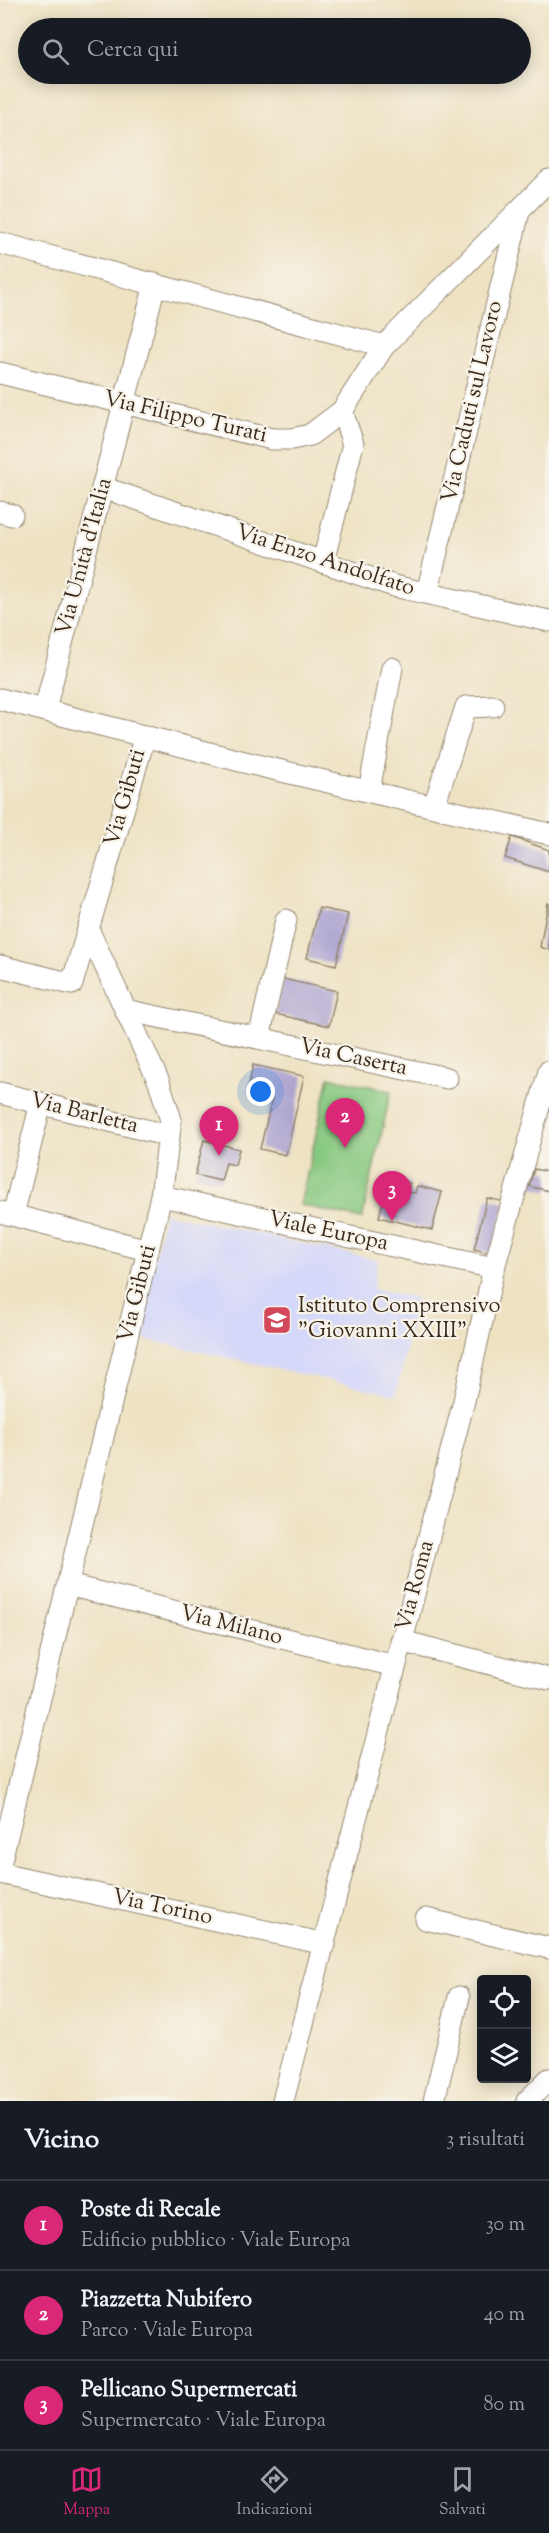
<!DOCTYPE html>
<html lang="it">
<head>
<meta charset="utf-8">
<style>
  :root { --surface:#171b24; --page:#20242c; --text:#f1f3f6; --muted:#9ea1a6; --line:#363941; --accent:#db2777 }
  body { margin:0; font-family:"Sorts Mill Goudy",serif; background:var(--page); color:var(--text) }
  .controls { position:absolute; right:18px; bottom:18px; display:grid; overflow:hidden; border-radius:6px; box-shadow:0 3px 15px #0003 }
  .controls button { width:54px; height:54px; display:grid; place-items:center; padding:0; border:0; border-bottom:2px solid var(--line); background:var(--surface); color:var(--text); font:30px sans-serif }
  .you { position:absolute; left:261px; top:1092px; width:21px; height:21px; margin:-15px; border:4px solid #fff; border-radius:50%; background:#1a73e8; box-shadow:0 0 0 9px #1a73e833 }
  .badge { display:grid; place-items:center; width:39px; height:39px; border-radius:50%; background:var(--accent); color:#fff; font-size:20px; font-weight:700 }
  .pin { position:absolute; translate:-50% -50px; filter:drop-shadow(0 2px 3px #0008) }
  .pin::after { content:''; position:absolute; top:32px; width:21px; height:18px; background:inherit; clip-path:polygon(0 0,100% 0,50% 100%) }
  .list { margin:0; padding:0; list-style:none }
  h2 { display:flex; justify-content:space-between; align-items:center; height:78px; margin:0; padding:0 24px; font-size:26px }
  h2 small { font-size:20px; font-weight:400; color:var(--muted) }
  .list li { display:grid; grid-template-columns:39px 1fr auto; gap:18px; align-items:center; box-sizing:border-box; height:90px; padding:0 24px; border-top:2px solid var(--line) }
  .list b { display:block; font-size:22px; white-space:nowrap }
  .list p { margin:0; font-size:20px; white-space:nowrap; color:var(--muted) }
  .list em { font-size:20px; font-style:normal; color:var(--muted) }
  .icon { flex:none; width:33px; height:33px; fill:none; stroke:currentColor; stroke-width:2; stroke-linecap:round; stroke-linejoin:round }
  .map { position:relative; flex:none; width:549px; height:2101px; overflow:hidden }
  .search { position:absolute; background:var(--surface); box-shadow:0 3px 15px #0003; left:18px; right:18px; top:18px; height:66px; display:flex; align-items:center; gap:15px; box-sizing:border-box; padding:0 21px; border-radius:33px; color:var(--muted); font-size:22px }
  .sheet { height:348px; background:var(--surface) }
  nav { display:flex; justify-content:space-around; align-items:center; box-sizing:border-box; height:84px; border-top:2px solid var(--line); background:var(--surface); font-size:16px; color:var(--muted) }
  nav a { display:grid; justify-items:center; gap:3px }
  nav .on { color:var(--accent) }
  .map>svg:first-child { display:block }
</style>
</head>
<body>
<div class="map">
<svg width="549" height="2101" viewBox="0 0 549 2101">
  <rect width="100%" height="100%" fill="#f7f3e8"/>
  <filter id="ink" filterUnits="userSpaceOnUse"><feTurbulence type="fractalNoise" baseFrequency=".0167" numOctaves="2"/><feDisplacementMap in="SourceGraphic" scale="12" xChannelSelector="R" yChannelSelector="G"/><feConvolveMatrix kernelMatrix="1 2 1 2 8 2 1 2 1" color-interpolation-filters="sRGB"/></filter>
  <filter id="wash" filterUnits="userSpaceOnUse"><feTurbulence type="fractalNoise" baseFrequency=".008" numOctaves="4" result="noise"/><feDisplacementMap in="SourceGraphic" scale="24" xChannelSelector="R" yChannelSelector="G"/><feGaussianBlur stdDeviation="1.35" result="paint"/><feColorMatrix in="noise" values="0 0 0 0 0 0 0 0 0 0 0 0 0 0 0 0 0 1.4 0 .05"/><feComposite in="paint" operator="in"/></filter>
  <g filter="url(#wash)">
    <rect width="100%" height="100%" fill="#eee2c3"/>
    <!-- built -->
    <polygon fill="#d5d8f9" points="164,1213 378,1260 373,1289 417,1298 396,1395 138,1338"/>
    <!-- green -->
    <polygon fill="#88c981" stroke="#627a50" stroke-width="1.5" points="329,1077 391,1091 362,1219 300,1205"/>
    <g id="blocks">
      <!-- building -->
      <g fill="#ada4d0">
        <polygon points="512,837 549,850 549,872 505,858"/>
        <polygon points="548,903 549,904 549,950 540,947"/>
        <polygon points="319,908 348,914 336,965 307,958"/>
        <polygon points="283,979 337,991 329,1026 275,1014"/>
        <polygon points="253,1065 304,1076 286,1155 260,1149 272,1099 247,1093"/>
        <polygon points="204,1140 239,1149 235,1165 226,1163 221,1181 195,1175"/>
        <polygon points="534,1169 549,1172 549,1191 529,1186"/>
        <polygon points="389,1178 410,1183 408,1192 415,1193 417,1186 442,1192 432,1230 379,1217"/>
        <polygon points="487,1198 505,1202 492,1254 474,1249"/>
      </g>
    </g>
  </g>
  <g filter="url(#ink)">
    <use href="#blocks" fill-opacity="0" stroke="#948670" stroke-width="1.5"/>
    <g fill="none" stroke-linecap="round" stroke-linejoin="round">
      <!-- minor casing -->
      <g stroke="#948670" stroke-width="23">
        <g id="minor">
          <polyline points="0,243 384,346"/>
          <polyline points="0,373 272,439 292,439 310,435 342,411 384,346 549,180"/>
          <polyline points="104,488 394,586 549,621"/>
          <polyline points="0,512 12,515"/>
          <polyline points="323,562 353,444 342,411"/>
          <polyline points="427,593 519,212"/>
          <polyline points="0,699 252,764 549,834"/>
          <polyline points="45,709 155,284"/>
          <polyline points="369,791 392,668"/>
          <polyline points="434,806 466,707 493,706"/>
          <polyline points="0,966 72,984 145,736"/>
          <polyline points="125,1010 447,1078"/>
          <polyline points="259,1038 286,920"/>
          <polyline points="0,1093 169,1136"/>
          <polyline points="161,1196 494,1268"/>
          <polyline points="0,1212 148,1250"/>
          <polyline points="13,1215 41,1103"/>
          <polyline points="68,1585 395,1666"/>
          <polyline points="401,1641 549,1679"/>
          <polyline points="0,1865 161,1196 171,1120 159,1082 88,929"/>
          <polyline points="0,1873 325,1944"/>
          <polyline points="426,1919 549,1948"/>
          <polyline points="283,2101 463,1405 494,1268 549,1071"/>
          <polyline points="434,2101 459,1997"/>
          <polyline points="527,2101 549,2079"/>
        </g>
      </g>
      <!-- minor -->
      <use href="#minor" stroke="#fff" stroke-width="21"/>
    </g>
  </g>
  <!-- icons -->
  <defs>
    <g id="school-square" transform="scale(1.5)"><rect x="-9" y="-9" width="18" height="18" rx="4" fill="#d1495b" stroke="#f7f3e8"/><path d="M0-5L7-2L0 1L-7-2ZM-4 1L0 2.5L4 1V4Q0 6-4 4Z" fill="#fff"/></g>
  </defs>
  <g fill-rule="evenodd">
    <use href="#school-square" x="277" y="1320"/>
  </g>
  <g text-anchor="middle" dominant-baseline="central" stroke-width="4.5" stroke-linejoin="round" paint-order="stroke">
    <!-- street labels -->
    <g font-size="22" fill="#3b2a1e" stroke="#f7f3e8">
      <text transform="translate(473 402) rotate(-77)">Via Caduti sul Lavoro</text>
      <text transform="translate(185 418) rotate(13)">Via Filippo Turati</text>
      <text transform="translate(85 557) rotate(-75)">Via Unità d'Italia</text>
      <text transform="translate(325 561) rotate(18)">Via Enzo Andolfato</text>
      <text transform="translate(126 798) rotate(-74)">Via Gibuti</text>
      <text transform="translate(353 1058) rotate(12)">Via Caserta</text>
      <text transform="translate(84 1114) rotate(14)">Via Barletta</text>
      <text transform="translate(328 1232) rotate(12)">Viale Europa</text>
      <text transform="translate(138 1294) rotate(-76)">Via Gibuti</text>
      <text transform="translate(416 1586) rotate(-75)">Via Roma</text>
      <text transform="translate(231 1626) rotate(14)">Via Milano</text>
      <text transform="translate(162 1908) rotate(12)">Via Torino</text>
    </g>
    <!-- poi labels -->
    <g font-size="22" fill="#3b2a1e" stroke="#f7f3e8" text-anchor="start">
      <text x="298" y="1307">Istituto Comprensivo<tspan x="298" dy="25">"Giovanni XXIII"</tspan></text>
    </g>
  </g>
</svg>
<div class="controls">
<button><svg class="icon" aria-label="locate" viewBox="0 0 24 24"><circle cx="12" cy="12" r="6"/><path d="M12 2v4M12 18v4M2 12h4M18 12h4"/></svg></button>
<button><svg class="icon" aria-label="layers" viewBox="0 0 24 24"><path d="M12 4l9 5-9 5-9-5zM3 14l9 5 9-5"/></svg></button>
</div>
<div class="you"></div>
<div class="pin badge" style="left:219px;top:1156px">1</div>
<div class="pin badge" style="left:345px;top:1148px">2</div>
<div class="pin badge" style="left:392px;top:1221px">3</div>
<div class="search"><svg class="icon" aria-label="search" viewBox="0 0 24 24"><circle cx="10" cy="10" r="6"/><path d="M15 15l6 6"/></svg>Cerca qui</div>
</div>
<section class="sheet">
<h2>Vicino<small>3 risultati</small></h2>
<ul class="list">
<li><span class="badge">1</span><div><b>Poste di Recale</b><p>Edificio pubblico · Viale Europa</p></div><em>30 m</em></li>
<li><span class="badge">2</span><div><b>Piazzetta Nubifero</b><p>Parco · Viale Europa</p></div><em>40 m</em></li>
<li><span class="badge">3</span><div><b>Pellicano Supermercati</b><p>Supermercato · Viale Europa</p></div><em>80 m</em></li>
</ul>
</section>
<nav>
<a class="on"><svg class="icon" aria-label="map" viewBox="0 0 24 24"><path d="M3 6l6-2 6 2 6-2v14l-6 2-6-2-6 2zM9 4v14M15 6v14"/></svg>Mappa</a>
<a><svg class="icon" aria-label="directions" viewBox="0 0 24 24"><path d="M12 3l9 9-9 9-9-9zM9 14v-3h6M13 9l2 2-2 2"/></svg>Indicazioni</a>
<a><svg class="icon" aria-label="saved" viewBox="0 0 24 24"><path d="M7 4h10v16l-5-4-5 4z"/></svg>Salvati</a>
</nav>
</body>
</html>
